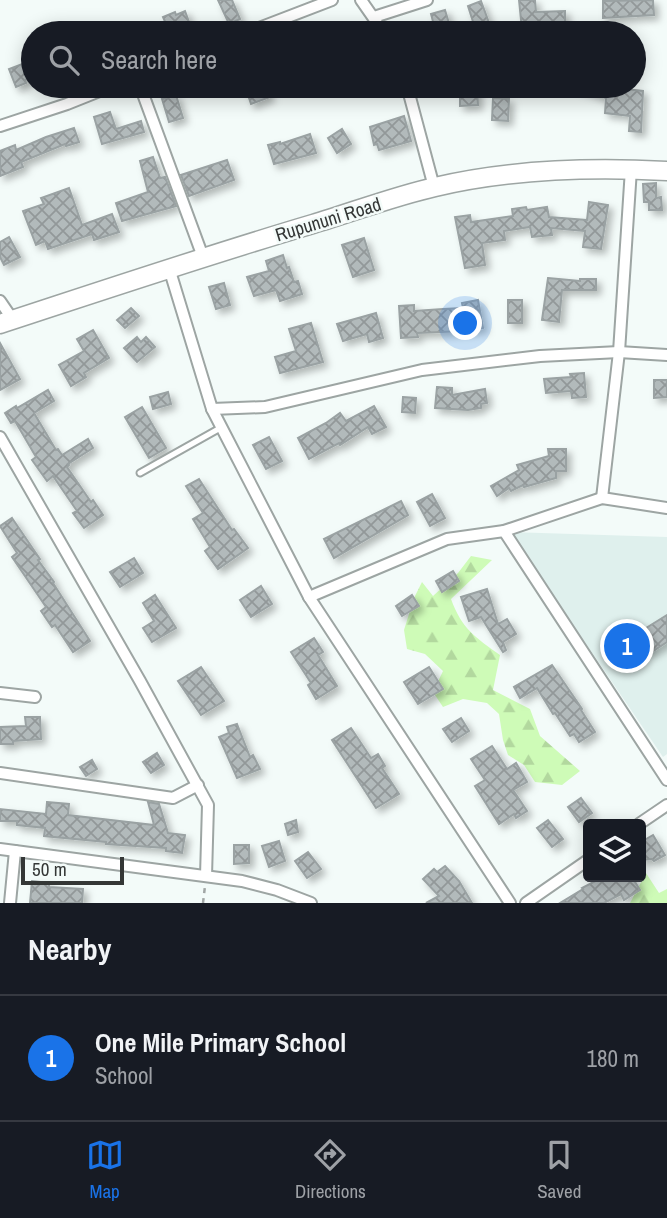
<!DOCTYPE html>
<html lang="en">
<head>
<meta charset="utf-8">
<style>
  :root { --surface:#171b24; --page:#20242c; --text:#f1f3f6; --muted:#9ea1a6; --line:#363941; --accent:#1a73e8 }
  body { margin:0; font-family:"Archivo Narrow",sans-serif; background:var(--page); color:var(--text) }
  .controls { position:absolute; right:21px; bottom:21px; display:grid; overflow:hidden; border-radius:7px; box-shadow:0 4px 18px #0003 }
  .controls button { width:63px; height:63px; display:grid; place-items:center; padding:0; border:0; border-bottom:2px solid var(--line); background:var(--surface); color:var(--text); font:35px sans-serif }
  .scale { position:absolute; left:21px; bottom:18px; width:103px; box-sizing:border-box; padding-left:7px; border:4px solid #343736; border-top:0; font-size:19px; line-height:24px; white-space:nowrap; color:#343736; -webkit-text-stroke:5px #f3fbf9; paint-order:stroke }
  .you { position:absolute; left:466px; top:324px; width:24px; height:24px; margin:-18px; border:5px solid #fff; border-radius:50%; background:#1a73e8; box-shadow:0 0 0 10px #1a73e833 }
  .badge { display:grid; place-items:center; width:46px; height:46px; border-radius:50%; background:var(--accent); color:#fff; font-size:23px; font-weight:700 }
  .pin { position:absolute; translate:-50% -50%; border:4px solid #fff; box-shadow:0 2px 7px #0006 }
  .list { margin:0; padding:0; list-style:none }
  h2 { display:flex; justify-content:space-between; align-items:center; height:91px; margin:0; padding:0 28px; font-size:30px }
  h2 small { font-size:23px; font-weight:400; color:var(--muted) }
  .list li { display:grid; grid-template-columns:46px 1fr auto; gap:21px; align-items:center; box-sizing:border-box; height:126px; padding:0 28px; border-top:2px solid var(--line) }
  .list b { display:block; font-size:26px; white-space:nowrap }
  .list p { margin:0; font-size:23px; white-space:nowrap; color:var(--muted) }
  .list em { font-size:23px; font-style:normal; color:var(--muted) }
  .icon { flex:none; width:38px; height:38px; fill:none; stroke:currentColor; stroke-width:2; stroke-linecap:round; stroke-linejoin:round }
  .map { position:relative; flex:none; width:667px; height:903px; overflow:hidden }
  .search { position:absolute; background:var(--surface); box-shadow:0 4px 18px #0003; left:21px; right:21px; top:21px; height:77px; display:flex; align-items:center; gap:18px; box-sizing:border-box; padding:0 24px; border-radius:38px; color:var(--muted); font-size:26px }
  .sheet { height:217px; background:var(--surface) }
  nav { display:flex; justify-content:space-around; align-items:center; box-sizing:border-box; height:98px; border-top:2px solid var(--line); background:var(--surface); font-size:19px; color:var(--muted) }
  nav a { display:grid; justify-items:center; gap:4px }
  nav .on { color:var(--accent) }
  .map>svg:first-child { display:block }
</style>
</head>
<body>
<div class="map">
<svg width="667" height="903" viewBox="0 0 667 903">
  <defs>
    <pattern id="forest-firs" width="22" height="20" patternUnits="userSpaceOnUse" patternTransform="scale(1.75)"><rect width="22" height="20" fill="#cefbb7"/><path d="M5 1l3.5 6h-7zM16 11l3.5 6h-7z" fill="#b2d89e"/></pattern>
    <pattern id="building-cross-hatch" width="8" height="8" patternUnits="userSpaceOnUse" patternTransform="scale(1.75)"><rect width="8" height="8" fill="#b2babb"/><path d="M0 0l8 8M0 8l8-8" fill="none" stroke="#929899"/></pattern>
    <filter id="shadow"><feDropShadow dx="4.5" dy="4.5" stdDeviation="3.5" flood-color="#0004"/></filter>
  </defs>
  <rect width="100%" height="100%" fill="#f3fbf9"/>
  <!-- built -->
  <polygon fill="#dff0ed" points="510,532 667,537 667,754 663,757"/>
  <!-- forest -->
  <g fill="url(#forest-firs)">
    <path d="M471,556L492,560L451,599C462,629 475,637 500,655L493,690L530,709L540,736L580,771L562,785L535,782L524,765L508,755L503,740L499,714L487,703L463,699L443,707L433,692L443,671L425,654L407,649L404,630L414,598L422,582L433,596L458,573Z"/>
    <polygon points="646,873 659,893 667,889 667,903 630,903"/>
  </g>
  <!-- building -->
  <g fill="url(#building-cross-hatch)" stroke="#9aa2a3" stroke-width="2" filter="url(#shadow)">
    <polygon points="218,0 232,0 240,19 229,24"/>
    <polygon points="519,0 535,0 536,12 565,11 565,26 538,27 538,28 522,30"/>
    <polygon points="653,0 654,15 603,18 603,1"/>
    <polygon points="481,1 489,23 475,28 468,6"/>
    <polygon points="445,10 451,30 436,33 431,14"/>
    <polygon points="185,11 189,22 181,26 182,29 170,33 163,17 175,12 176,15"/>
    <polygon points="33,60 33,76 25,80 26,83 16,87 9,69"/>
    <polygon points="245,86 266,86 270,97 251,104"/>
    <polygon points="467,86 477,86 478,105 460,106 460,96 467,95"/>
    <polygon points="577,86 609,86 616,88 643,91 641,132 629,131 630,116 605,113 606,98 576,87"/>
    <polygon points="176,95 183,118 169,122 162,99"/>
    <polygon points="493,98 509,99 508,121 492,120"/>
    <polygon points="110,112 116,129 141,121 144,132 102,144 94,117"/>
    <polygon points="404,116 411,141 379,150 377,144 374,145 370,127"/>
    <polygon points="74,128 79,142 66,146 65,144 21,162 23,167 0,176 0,151 15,145 16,150 46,137"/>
    <polygon points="342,129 351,144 337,153 328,138"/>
    <polygon points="310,134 316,153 274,164 268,145 280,142 280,144"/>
    <polygon points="153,157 160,178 165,177 176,206 122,221 116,203 148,192 140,161"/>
    <polygon points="227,160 234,180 189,196 181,175"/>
    <polygon points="656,183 656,198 661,197 662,210 649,210 649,202 644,202 643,184"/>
    <polygon points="69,188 82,225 112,214 119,232 94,240 92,234 48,249 45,241 36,245 23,211 44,204 41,198"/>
    <polygon points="589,202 608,205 601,249 583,247 585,231 551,228 552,235 532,237 530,227 504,231 505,240 482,243 485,265 465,268 455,217 470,215 471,222 513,216 512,209 526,207 527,210 547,207 549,217 587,220"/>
    <polygon points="9,237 20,257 4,265 0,257 0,242"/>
    <polygon points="364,238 374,270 353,277 342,245"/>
    <polygon points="283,255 287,268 289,267 294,282 298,281 302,294 280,301 276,290 254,296 247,277 269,271 266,261"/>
    <polygon points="548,278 580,281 580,279 596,279 596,290 562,290 559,322 542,320"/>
    <polygon points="224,283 230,305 216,309 209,287"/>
    <polygon points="478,300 483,328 466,331 417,333 418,337 401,338 399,306 414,305 414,311 443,309 463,308 462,303"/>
    <rect x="508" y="300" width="14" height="23"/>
    <polygon points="131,308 139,316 125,328 117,320"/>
    <polygon points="376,313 383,338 369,342 367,334 343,341 337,324"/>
    <polygon points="311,323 323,362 280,373 275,357 296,351 289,329"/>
    <polygon points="93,330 109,358 84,373 86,377 71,386 59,365 84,351 77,339"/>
    <polygon points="137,337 141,342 146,337 155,347 137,362 124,348"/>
    <polygon points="0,343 20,379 0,390"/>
    <polygon points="584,373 586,397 572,398 571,391 546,393 544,379 571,377 570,374"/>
    <polygon points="654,380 667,380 667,397 654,398"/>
    <polygon points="437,387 452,388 452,395 485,389 487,403 481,404 481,408 468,410 435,408"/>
    <polygon points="48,390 54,401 34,413 56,450 58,449 62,455 88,439 93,448 68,464 69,465 67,467 91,502 93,500 103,515 84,528 73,513 77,511 53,476 47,481 32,460 36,457 15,421 11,423 5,413 16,406 17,408"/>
    <polygon points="168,392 171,404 153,409 150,397"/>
    <polygon points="403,397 416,398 415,413 402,412"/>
    <polygon points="374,406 386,427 372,434 368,427 340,445 339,443 309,459 298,438 326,423 340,413 346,421"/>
    <polygon points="142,407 166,448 149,458 125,417"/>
    <polygon points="269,437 282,461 266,469 253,445"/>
    <polygon points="548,449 566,449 566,471 556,471 556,478 524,487 523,485 511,491 509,488 497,496 491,486 519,470 517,465 549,456"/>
    <polygon points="199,479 232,530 234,529 248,548 218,569 205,551 210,547 193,519 203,513 186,486"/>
    <polygon points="432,494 445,518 430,526 417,502"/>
    <polygon points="401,501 408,515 334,558 324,539"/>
    <polygon points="12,518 40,559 38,560 54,582 53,583 90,641 73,652 55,625 52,627 41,611 46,607 12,557 17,553 0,526"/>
    <polygon points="134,558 143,573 120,587 110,572"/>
    <polygon points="453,571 459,581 442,592 436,581"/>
    <polygon points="261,586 272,604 251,617 240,600"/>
    <polygon points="487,589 498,624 507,619 516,634 503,642 506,650 503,652 481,617 469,621 461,597"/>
    <polygon points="155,595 176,628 152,642 143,628 154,621 143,603"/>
    <polygon points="412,595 419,606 402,616 396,606"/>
    <polygon points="667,615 667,642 650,653 638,633"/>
    <polygon points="314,638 323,652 318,655 337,686 316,699 308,685 311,683 291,652"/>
    <polygon points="552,665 582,709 581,710 595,732 579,742 574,734 570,736 555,713 553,714 537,688 520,698 514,687"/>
    <polygon points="201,667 224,701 201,715 178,681"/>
    <polygon points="429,667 443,689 418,704 404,682"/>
    <polygon points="25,717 40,717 41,739 13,741 13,744 0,744 0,727 26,726"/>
    <polygon points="461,718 469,731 452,742 443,729"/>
    <polygon points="237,724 250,757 253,755 260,769 237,778 219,737 229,733 227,727"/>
    <polygon points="351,728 371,758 378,754 385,766 382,768 399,794 376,808 332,740"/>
    <polygon points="492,746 507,769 516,763 527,782 513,790 527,811 516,818 514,814 499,824 475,786 485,780 471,759"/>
    <polygon points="157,753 164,765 151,773 143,762"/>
    <polygon points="92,760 97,769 86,776 80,767"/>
    <polygon points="581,798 592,813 579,822 568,807"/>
    <polygon points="47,802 69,804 68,815 154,825 148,802 159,804 168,833 185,835 182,853 166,851 166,848 106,844 106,842 44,836 45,828 17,825 17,821 0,821 0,809 46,814"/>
    <polygon points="296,820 298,832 288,835 285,824"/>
    <polygon points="548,820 563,839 552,847 537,828"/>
    <polygon points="653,835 665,855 654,861 652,859 641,860 641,842"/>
    <polygon points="279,841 285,861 269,867 262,846"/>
    <polygon points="234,845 249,845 249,863 234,864"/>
    <polygon points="308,852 321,869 307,878 295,861"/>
    <polygon points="445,866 459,881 472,903 426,903 439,896 423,879 434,869 437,872"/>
    <polygon points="603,877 632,877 640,890 624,900 621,894 604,903 560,903 583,889 582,888"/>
    <polygon points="32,881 49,883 49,887 83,889 82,903 30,903"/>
  </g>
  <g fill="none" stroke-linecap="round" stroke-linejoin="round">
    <!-- lane casing -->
    <g stroke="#9da5a3" stroke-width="9">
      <polyline id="lane" points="140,473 222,427"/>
    </g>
    <!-- street casing -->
    <g stroke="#9da5a3" stroke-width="14">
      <g id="street">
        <polyline points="361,0 384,33"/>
        <polyline points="374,17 427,0"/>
        <polyline points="246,33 332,0"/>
        <polyline points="134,86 143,94 203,257"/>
        <polyline points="407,86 434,187"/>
        <polyline points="0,126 67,104 112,86"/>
        <polyline points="169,268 212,409 309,597 510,903"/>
        <polyline points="0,301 13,320"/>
        <polyline points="212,409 265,407 422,370 540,356 619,352 667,355"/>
        <polyline points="0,437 140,681 208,805 206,876"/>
        <polyline points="602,498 619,352 631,169"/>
        <polyline points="504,531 667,780"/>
        <polyline points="309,597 447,539 504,531 602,498 667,508"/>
        <polyline points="0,693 35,697"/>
        <polyline points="0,773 173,798 198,785"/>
        <polyline points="639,824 667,805"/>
        <polyline points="0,849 242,881 277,890 311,903"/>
        <polyline points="10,903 15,851"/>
        <polyline points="526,903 588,860"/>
      </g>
    </g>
    <!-- primary casing -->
    <g stroke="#9da5a3" stroke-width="21">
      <path id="primary" d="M0,324C104,290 208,255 313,224C353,212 395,196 435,187C510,169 590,167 667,171"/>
    </g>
    <!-- path -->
    <polyline stroke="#a1a6a5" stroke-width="2.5" stroke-dasharray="5 5" stroke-linecap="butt" points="203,903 205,886"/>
    <!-- lane -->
    <use href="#lane" stroke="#fff" stroke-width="5"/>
    <!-- street -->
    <use href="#street" stroke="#fff" stroke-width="10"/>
    <!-- primary -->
    <use href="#primary" stroke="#fff" stroke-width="18"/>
  </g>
  <g text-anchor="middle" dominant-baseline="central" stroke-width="5" stroke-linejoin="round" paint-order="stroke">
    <!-- street labels -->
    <g font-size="19" fill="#343736" stroke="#f3fbf9">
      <text transform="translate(328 219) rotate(-17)">Rupununi Road</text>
    </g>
  </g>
</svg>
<div class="controls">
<button><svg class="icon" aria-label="layers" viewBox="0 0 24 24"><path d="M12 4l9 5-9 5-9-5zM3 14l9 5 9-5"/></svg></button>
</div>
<div class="scale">50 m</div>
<div class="you"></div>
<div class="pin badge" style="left:627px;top:646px">1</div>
<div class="search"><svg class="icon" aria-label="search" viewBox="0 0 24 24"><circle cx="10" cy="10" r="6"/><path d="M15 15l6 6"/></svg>Search here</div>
</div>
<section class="sheet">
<h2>Nearby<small></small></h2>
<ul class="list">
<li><span class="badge">1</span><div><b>One Mile Primary School</b><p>School</p></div><em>180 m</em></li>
</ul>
</section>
<nav>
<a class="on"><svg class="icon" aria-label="map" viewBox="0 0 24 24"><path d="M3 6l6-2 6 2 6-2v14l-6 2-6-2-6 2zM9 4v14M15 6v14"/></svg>Map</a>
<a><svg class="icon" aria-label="directions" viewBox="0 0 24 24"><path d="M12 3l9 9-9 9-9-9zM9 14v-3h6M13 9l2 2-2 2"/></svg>Directions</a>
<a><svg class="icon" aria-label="saved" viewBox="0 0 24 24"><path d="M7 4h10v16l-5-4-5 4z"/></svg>Saved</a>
</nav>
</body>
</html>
